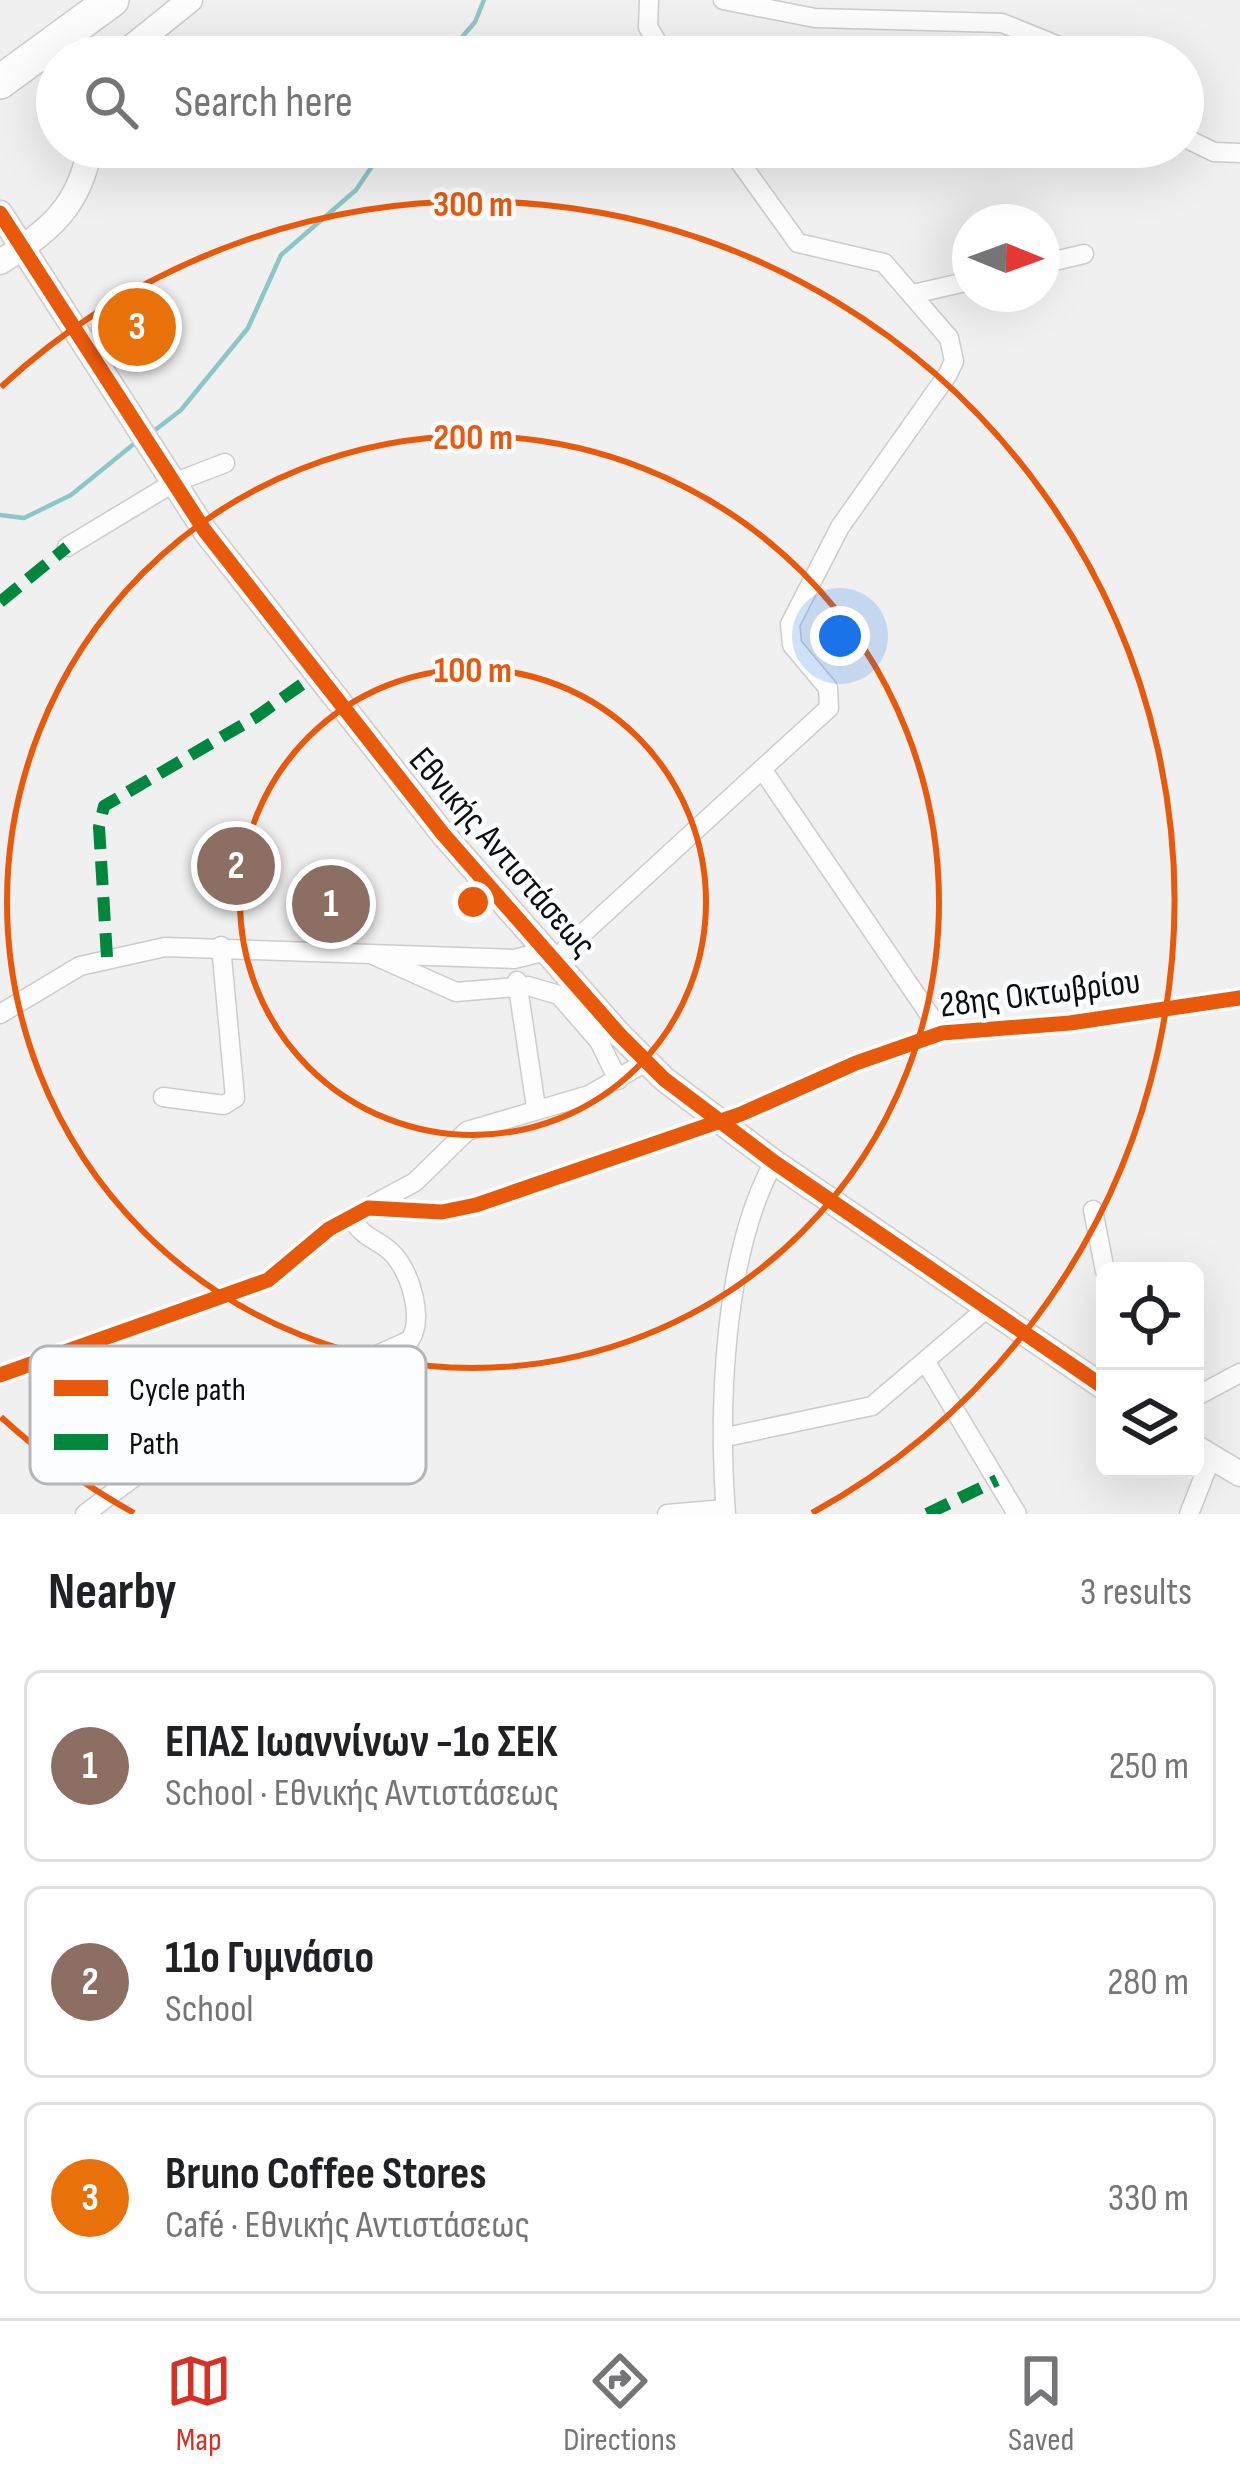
<!DOCTYPE html>
<html lang="en">
<head>
<meta charset="utf-8">
<style>
  :root { --surface:#fff; --page:#f2f2f2; --text:#202124; --muted:#757577; --line:#e0e0e0; --accent:#d93025 }
  body { margin:0; font-family:"Sofia Sans Condensed",sans-serif; background:var(--page); color:var(--text) }
  .controls { position:absolute; right:36px; bottom:36px; display:grid; overflow:hidden; border-radius:18px; box-shadow:0 12px 48px #0002 }
  .controls button { width:108px; height:108px; display:grid; place-items:center; padding:0; border:0; border-bottom:3px solid var(--line); background:var(--surface); color:var(--text); font:60px sans-serif }
  .compass { position:absolute; left:952px; top:204px; width:108px; height:108px; border-radius:50%; background:var(--surface); box-shadow:0 12px 48px #0002; rotate:91deg }
  .you { position:absolute; left:840px; top:636px; width:42px; height:42px; margin:-30px; border:9px solid #fff; border-radius:50%; background:#1a73e8; box-shadow:0 0 0 18px #1a73e833 }
  .badge { display:grid; place-items:center; width:78px; height:78px; border-radius:50%; background:var(--accent); color:#fff; font-size:39px; font-weight:700 }
  .pin { position:absolute; translate:-50% -50%; border:6px solid #fff; box-shadow:0 3px 12px #0006 }
  .list { margin:0; padding:0; list-style:none }
  h2 { display:flex; justify-content:space-between; align-items:center; height:156px; margin:0; padding:0 48px; font-size:51px }
  h2 small { font-size:39px; font-weight:400; color:var(--muted) }
  .list li { display:grid; grid-template-columns:78px 1fr auto; gap:36px; align-items:center; box-sizing:border-box; height:192px; margin:0 24px 24px; padding:0 24px; border:3px solid var(--line); border-radius:18px }
  .list b { display:block; font-size:45px; white-space:nowrap }
  .list p { margin:0; font-size:39px; white-space:nowrap; color:var(--muted) }
  .list em { font-size:39px; font-style:normal; color:var(--muted) }
  .icon { flex:none; width:66px; height:66px; fill:none; stroke:currentColor; stroke-width:2; stroke-linecap:round; stroke-linejoin:round }
  .map { position:relative; flex:none; width:1240px; height:1514px; overflow:hidden }
  .search { position:absolute; background:var(--surface); box-shadow:0 12px 48px #0002; left:36px; right:36px; top:36px; height:132px; display:flex; align-items:center; gap:30px; box-sizing:border-box; padding:0 42px; border-radius:66px; color:var(--muted); font-size:45px }
  .sheet { height:804px; background:var(--surface) }
  nav { display:flex; justify-content:space-around; align-items:center; box-sizing:border-box; height:168px; border-top:3px solid var(--line); background:var(--surface); font-size:33px; color:var(--muted) }
  nav a { display:grid; justify-items:center; gap:6px }
  nav .on { color:var(--accent) }
  .map>svg:first-child { display:block }
</style>
</head>
<body>
<div class="map">
<svg width="1240" height="1514" viewBox="0 0 1240 1514">
  <rect width="100%" height="100%" fill="#f0f0f0"/>
  <g fill="none" stroke-linecap="round" stroke-linejoin="round">
    <!-- stream -->
    <g stroke="#8cc6c7" stroke-width="4.5">
      <polyline points="445,57 475,22 484,0"/>
      <polyline points="150,434 181,410 248,328 281,255 356,190 385,147"/>
      <polyline points="0,515 24,518 71,495 135,443"/>
    </g>
    <!-- street casing -->
    <g stroke="#ccc" stroke-width="21">
      <g id="street">
        <polyline points="649,0 648,27 666,57"/>
        <polyline points="723,0 815,18 1002,23 1086,57"/>
        <polyline points="1183,137 1214,152 1240,153"/>
        <polyline points="729,147 798,243 884,263 949,338 954,361 948,374 840,527 790,624 792,645 828,688 829,708 762,769"/>
        <polyline points="1042,264 1084,254"/>
        <polyline points="913,294 970,281"/>
        <polyline points="67,547 173,483 225,463"/>
        <polyline points="373,955 456,992 528,986 559,995 599,1041 618,1080"/>
        <polyline points="554,960 762,769 942,1033"/>
        <polyline points="517,981 536,1107"/>
        <polyline points="0,1014 80,966 165,947 514,959 546,951"/>
        <polyline points="163,1097 224,1105 235,1098 221,946"/>
        <polyline points="374,1204 415,1182 467,1131 589,1095 646,1062"/>
        <polyline points="1093,1210 1105,1271"/>
        <polyline points="77,1348 156,1460"/>
        <polyline points="927,1364 1017,1514"/>
        <polyline points="0,1375 268,1280 329,1229 368,1208 442,1212 476,1205 741,1114 856,1063 942,1033 1070,1023 1240,998"/>
        <polyline points="1195,1397 1240,1373"/>
        <polyline points="726,1437 872,1406 986,1309"/>
        <path d="M85,1514L230,1405L282,1398L410,1340C424,1318 411,1275 394,1255C379,1238 362,1240 351,1216"/>
        <polyline points="667,1514 725,1509"/>
        <path d="M726,1514C718,1409 723,1254 774,1162"/>
        <polyline points="1189,1514 1211,1458"/>
      </g>
    </g>
    <!-- secondary casing -->
    <g stroke="#ccc" stroke-width="27">
      <g id="secondary">
        <polyline points="119,57 190,0"/>
        <polyline points="0,213 205,531 443,834 619,1034 664,1079 774,1162 1105,1388"/>
        <path d="M0,262C49,232 80,206 90,147"/>
        <polyline points="1195,1447 1240,1474"/>
      </g>
    </g>
    <!-- highway casing -->
    <g stroke="#ccc" stroke-width="36">
      <polyline id="highway" points="0,82 112,0"/>
    </g>
    <!-- street -->
    <use href="#street" stroke="#fdfdfd" stroke-width="18"/>
    <!-- secondary -->
    <use href="#secondary" stroke="#fdfdfd" stroke-width="24"/>
    <!-- highway -->
    <use href="#highway" stroke="#fdfdfd" stroke-width="33"/>
    <!-- quiet -->
    <g stroke="#00873e" stroke-width="12" stroke-dasharray="24 12" stroke-linecap="butt">
      <polyline points="0,602 67,547"/>
      <polyline points="107,957 99,827 104,806 256,717 315,675"/>
      <polyline points="927,1514 997,1480"/>
    </g>
    <!-- cycleway casing -->
    <g stroke="#fcfdfe" stroke-width="22">
      <g id="cycleway">
        <polyline points="0,213 205,531 443,834 619,1034 664,1079 774,1162 1105,1388"/>
        <polyline points="0,1375 268,1280 329,1229 368,1208 442,1212 476,1205 741,1114 856,1063 942,1033 1070,1023 1240,998"/>
      </g>
    </g>
    <!-- cycleway -->
    <use href="#cycleway" stroke="#e8590c" stroke-width="15"/>
  </g>
  <!-- distance rings -->
  <g fill="none" stroke="#e8590c" stroke-width="6">
    <circle cx="473" cy="902" r="233"/>
    <circle cx="473" cy="902" r="466"/>
    <path d="M134 1513A699 699 0 0 1 1 1417M1 387A699 699 0 1 1 812 1513"/>
  </g>
  <g text-anchor="middle" dominant-baseline="central" stroke-width="9" stroke-linejoin="round" paint-order="stroke">
    <!-- street labels -->
    <g font-size="36" fill="#0e0e0f" stroke="#fcfdfe">
      <text transform="translate(502 853) rotate(49)">Εθνικής Αντιστάσεως</text>
      <text transform="translate(1040 994) rotate(-7)">28ης Οκτωβρίου</text>
    </g>
  </g>
  <!-- legend -->
  <rect x="30" y="1346" width="396" height="138" rx="18" fill="#fcfdfe" stroke="#b5b5b6" stroke-width="3"/>
  <rect x="54" y="1380" width="54" height="16" fill="#e8590c"/>
  <rect x="54" y="1434" width="54" height="16" fill="#00873e"/>
  <g font-size="33" fill="#0e0e0f">
    <text x="129" y="1400">Cycle path</text>
    <text x="129" y="1454">Path</text>
  </g>
  <circle cx="473" cy="902" r="18" fill="#e8590c" stroke="#fcfdfe" stroke-width="6"/>
  <g font-size="36" text-anchor="middle" font-weight="bold" fill="#e8590c" stroke="#fcfdfe" stroke-width="9" stroke-linejoin="round" paint-order="stroke">
    <text x="473" y="216">300 m</text>
    <text x="473" y="449">200 m</text>
    <text x="473" y="682">100 m</text>
  </g>
</svg>
<div class="controls">
<button><svg class="icon" aria-label="locate" viewBox="0 0 24 24"><circle cx="12" cy="12" r="6"/><path d="M12 2v4M12 18v4M2 12h4M18 12h4"/></svg></button>
<button><svg class="icon" aria-label="layers" viewBox="0 0 24 24"><path d="M12 4l9 5-9 5-9-5zM3 14l9 5 9-5"/></svg></button>
</div>
<svg class="compass" viewBox="-18 -18 36 36"><path d="M0-13l5 13h-10z" fill="#e53935"/><path d="M0 13l5-13h-10z" fill="#757577"/></svg>
<div class="you"></div>
<div class="pin badge" style="left:331px;top:904px;background:#8d6e63">1</div>
<div class="pin badge" style="left:236px;top:866px;background:#8d6e63">2</div>
<div class="pin badge" style="left:137px;top:327px;background:#e8710a">3</div>
<div class="search"><svg class="icon" aria-label="search" viewBox="0 0 24 24"><circle cx="10" cy="10" r="6"/><path d="M15 15l6 6"/></svg>Search here</div>
</div>
<section class="sheet">
<h2>Nearby<small>3 results</small></h2>
<ul class="list">
<li><span class="badge" style="background:#8d6e63">1</span><div><b>ΕΠΑΣ Ιωαννίνων -1ο ΣΕΚ</b><p>School · Εθνικής Αντιστάσεως</p></div><em>250 m</em></li>
<li><span class="badge" style="background:#8d6e63">2</span><div><b>11o Γυμνάσιο</b><p>School</p></div><em>280 m</em></li>
<li><span class="badge" style="background:#e8710a">3</span><div><b>Bruno Coffee Stores</b><p>Café · Εθνικής Αντιστάσεως</p></div><em>330 m</em></li>
</ul>
</section>
<nav>
<a class="on"><svg class="icon" aria-label="map" viewBox="0 0 24 24"><path d="M3 6l6-2 6 2 6-2v14l-6 2-6-2-6 2zM9 4v14M15 6v14"/></svg>Map</a>
<a><svg class="icon" aria-label="directions" viewBox="0 0 24 24"><path d="M12 3l9 9-9 9-9-9zM9 14v-3h6M13 9l2 2-2 2"/></svg>Directions</a>
<a><svg class="icon" aria-label="saved" viewBox="0 0 24 24"><path d="M7 4h10v16l-5-4-5 4z"/></svg>Saved</a>
</nav>
</body>
</html>
